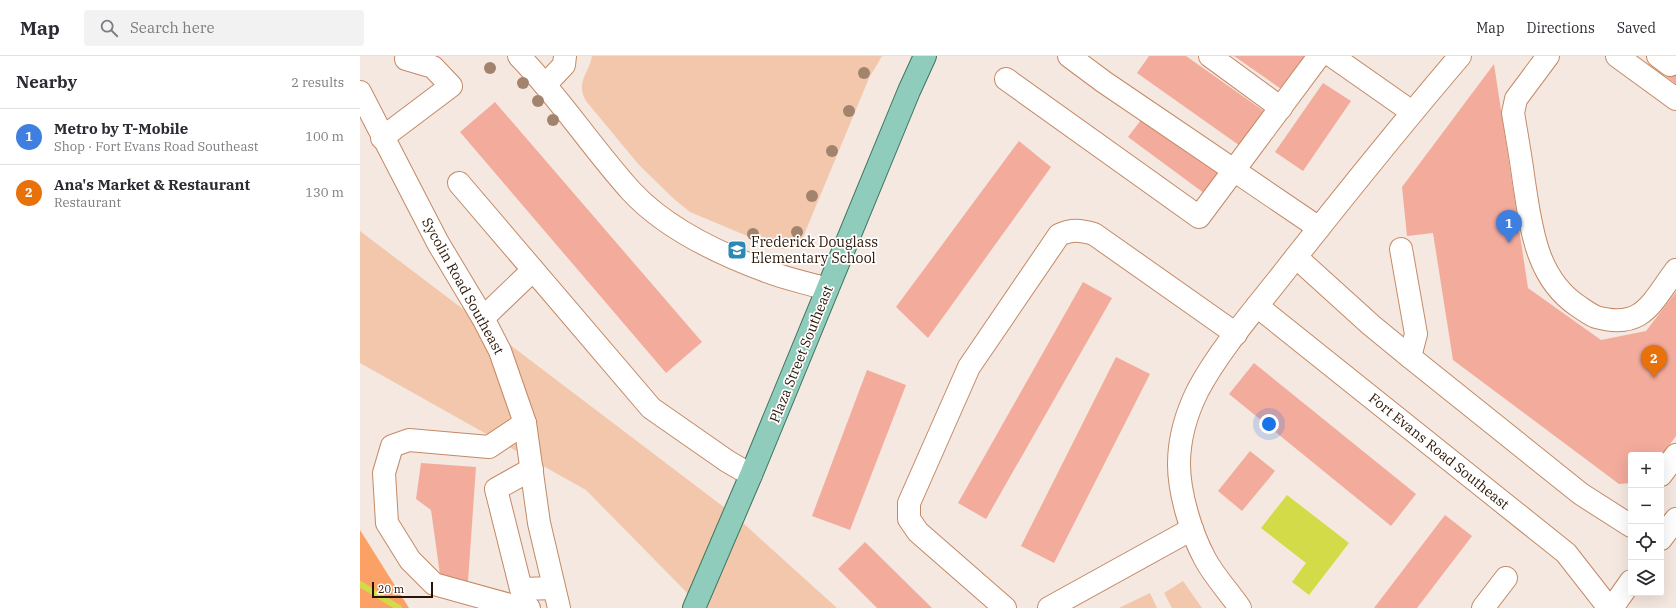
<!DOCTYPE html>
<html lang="en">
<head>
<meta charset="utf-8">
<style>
  :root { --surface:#fff; --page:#f2f2f3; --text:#2b2b33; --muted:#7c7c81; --line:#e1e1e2; --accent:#2a89b5 }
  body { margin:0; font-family:"IBM Plex Serif",serif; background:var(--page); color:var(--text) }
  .controls { position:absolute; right:12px; bottom:12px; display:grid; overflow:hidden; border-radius:4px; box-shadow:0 4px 16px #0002 }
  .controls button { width:36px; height:36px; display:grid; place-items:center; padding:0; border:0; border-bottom:1px solid var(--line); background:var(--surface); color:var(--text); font:20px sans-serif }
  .scale { position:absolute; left:12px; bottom:10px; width:61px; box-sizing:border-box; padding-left:4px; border:2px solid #2a1405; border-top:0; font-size:11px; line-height:14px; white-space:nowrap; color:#2a1405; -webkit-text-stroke:3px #fff; paint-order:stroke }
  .you { position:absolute; left:909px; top:368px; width:14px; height:14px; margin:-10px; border:3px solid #fff; border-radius:50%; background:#1a73e8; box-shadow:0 0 0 6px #1a73e833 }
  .badge { display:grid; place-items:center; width:26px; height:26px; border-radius:50%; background:var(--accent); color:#fff; font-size:13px; font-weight:700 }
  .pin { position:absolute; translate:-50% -33px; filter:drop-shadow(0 1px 2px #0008) }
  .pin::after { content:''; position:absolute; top:21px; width:14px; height:12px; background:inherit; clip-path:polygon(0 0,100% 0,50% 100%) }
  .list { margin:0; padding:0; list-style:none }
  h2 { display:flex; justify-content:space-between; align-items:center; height:52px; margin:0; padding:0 16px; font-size:17px }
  h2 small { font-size:13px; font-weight:400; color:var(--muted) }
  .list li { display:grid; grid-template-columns:26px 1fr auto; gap:12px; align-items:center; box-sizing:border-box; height:56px; padding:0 16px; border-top:1px solid var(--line) }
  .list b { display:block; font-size:15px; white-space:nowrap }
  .list p { margin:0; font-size:13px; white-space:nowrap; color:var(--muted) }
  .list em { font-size:13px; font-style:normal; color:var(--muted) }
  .icon { flex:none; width:22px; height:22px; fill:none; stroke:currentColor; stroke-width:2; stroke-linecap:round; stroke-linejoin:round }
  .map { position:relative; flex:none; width:1316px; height:552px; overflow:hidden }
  header { display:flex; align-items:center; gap:24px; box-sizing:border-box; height:56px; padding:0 20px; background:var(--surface); border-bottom:1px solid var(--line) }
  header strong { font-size:19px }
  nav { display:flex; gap:22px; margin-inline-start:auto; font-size:14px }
  .search { width:280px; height:36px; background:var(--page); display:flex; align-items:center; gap:10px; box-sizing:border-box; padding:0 14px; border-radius:4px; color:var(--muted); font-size:15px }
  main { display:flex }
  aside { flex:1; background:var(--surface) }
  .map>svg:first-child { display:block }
</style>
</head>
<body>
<header>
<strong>Map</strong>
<div class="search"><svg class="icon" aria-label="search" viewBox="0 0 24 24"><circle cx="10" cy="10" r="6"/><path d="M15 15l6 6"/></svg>Search here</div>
<nav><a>Map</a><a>Directions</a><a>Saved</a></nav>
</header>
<main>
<aside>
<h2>Nearby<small>2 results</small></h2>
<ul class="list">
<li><span class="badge" style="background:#3f7fe0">1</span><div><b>Metro by T-Mobile</b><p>Shop · Fort Evans Road Southeast</p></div><em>100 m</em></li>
<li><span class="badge" style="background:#e8710a">2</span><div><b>Ana's Market &amp; Restaurant</b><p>Restaurant</p></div><em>130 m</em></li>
</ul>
</aside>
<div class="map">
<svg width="1316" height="552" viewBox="0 0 1316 552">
  <rect width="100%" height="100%" fill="#f5e8e0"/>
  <!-- green -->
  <g fill="#f3c7ac">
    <path d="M232,0H522L509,22L441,186L430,192L418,193L330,156L314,143L279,109L226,45C215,25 229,18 232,0Z"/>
    <polygon points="0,175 373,458 477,552 342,552 226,434 0,307"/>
    <polygon points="823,525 842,552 812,552 804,537"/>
    <polygon points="790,537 797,552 759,552"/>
  </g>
  <!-- forest -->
  <polygon fill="#fca165" points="0,474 49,552 0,552"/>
  <!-- water -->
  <polygon fill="#d3dc48" points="927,439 989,487 949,539 932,526 946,507 901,472"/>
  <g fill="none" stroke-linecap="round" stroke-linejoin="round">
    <!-- stream -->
    <polyline stroke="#d3dc48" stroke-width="6" points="0,528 39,552"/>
  </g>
  <!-- building -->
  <g fill="#f3ab9c">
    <polygon points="789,0 826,0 908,58 883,92 777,17"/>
    <polygon points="874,0 946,0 924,35"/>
    <polygon points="1316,0 1316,28 1303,18"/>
    <polygon points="1134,8 1168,232 1241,284 1286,275 1316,236 1316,380 1302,399 1271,399 1271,427 1259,428 1093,304 1073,177 1047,180 1042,131"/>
    <polygon points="963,27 991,45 943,115 915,96"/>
    <polygon points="135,46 342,286 306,317 100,76"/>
    <polygon points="784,60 863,119 848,140 768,81"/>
    <polygon points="659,85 691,111 568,282 536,251"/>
    <polygon points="723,226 752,242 626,463 598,447"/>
    <polygon points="756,301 790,318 694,507 661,490"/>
    <polygon points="894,307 1056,438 1031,470 869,338"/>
    <polygon points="507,314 546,329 490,474 452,460"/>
    <polygon points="890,395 915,415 882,455 858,435"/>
    <polygon points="61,407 116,411 108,525 81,526 71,454 56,443"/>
    <polygon points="1085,459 1112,480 1057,552 1014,552"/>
    <polygon points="505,486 572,552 517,552 478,513"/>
  </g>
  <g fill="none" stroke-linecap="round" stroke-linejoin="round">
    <!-- minor casing -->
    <g stroke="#c48965" stroke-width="24">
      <g id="minor">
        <path d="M159,0C200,42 232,92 271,135C305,172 360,198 406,215C426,223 447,227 467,233"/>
        <polyline points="709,0 744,26 959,172"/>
        <polyline points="850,0 921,52"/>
        <polyline points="972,0 1052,56"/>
        <path d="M1188,0L1156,43L1153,57C1157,80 1161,103 1164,126C1171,171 1176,222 1218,250C1224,254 1229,258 1236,261C1283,274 1291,247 1316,214"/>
        <polyline points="1257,0 1316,43"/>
        <polyline points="1298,0 1310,9"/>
        <polyline points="646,23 839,161 959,0"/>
        <polyline points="185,29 204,9 205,0"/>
        <polyline points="0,36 78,187 123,262 140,295 165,367 179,467 199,552"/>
        <polyline points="22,82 91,30 73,11 46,3"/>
        <polyline points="99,127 291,352 367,405 391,419"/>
        <polyline points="1041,193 1056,278 1050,301"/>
        <polyline points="936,201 1011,269 1050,301 1221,438 1271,470"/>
        <polyline points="897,250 1206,497 1249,552"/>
        <polyline points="123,262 173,214"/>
        <polyline points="165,367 129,391 49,384 32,390 24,417 27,467 50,504 74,528 157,551 169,552"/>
        <polyline points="172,413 136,433 161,533 194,532"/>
        <polyline points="1301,419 1316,399"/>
        <polyline points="1301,483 1316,463"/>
        <path d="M645,552L558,476L549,463V447L609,311L699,179C712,173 720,174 734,178L876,278"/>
        <polyline points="689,552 832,473"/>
        <path d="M880,552C869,536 854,520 845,503C831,477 819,437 819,408C819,383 827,356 838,334C861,291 898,250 928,211C984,140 1041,69 1100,0"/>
        <polyline points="1123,552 1146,522"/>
        <polyline points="1252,552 1271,525"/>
      </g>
    </g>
    <!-- major casing -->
    <g stroke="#3c765f" stroke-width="24">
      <polyline id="major" points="334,552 391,419 549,35 565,0"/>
    </g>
    <!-- minor -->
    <use href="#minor" stroke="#fff" stroke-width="22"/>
    <!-- major -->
    <use href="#major" stroke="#90ccbc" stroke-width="22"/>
  </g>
  <!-- trees -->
  <g fill="#a1836e">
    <circle cx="130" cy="12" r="6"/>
    <circle cx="504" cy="17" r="6"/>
    <circle cx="163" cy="27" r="6"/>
    <circle cx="178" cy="45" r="6"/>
    <circle cx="489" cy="55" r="6"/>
    <circle cx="193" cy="64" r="6"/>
    <circle cx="472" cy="95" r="6"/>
    <circle cx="452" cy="140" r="6"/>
    <circle cx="437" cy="176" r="6"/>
    <circle cx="393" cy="178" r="6"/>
  </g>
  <!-- icons -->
  <defs>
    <g id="school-square" transform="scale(1)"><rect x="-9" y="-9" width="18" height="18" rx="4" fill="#2a89b5" stroke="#fff"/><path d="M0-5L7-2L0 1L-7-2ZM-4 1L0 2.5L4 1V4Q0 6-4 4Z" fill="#fff"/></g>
  </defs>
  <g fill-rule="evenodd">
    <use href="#school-square" x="377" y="194"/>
  </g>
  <g text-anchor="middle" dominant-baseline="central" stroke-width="3.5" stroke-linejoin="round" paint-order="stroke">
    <!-- poi labels -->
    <g font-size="14" fill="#2a1405" stroke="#fff" text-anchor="start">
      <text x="391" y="186">Frederick Douglass<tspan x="391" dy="16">Elementary School</tspan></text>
    </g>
    <!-- street labels -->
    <g font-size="14" fill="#2a1405" stroke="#fff">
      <text transform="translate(103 230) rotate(61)">Sycolin Road Southeast</text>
      <text transform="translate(441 298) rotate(-68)">Plaza Street Southeast</text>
      <text transform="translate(1079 395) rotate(39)">Fort Evans Road Southeast</text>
    </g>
  </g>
</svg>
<div class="controls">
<button>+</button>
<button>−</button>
<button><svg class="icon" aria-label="locate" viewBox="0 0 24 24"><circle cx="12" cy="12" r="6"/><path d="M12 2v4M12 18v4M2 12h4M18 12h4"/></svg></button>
<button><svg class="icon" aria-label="layers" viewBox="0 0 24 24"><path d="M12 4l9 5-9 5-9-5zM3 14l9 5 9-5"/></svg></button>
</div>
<div class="scale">20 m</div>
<div class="you"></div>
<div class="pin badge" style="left:1149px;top:187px;background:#3f7fe0">1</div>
<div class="pin badge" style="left:1294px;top:322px;background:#e8710a">2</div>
</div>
</main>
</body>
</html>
